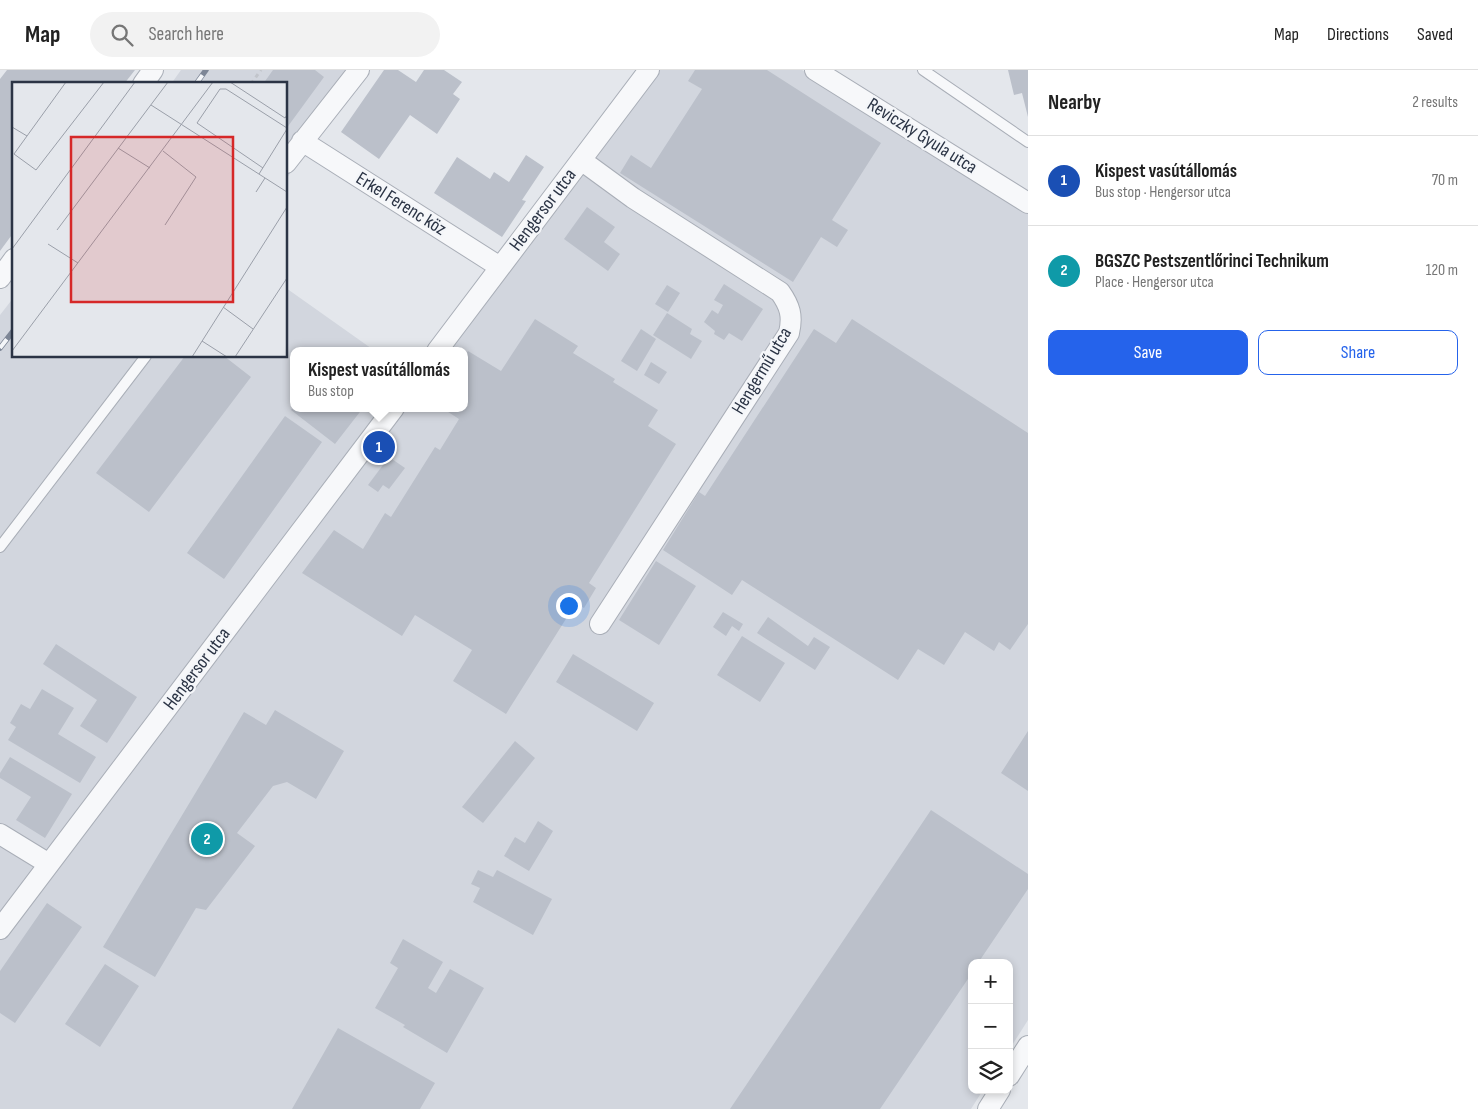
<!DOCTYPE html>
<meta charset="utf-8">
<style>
body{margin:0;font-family:"Sofia Sans Condensed",sans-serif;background:#f2f2f2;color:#222}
.controls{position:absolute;right:15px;bottom:15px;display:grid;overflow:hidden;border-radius:10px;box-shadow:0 2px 8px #0003}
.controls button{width:45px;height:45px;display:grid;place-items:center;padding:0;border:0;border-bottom:1px solid #e0e0e0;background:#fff;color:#222;font:25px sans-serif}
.you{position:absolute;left:568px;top:535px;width:18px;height:18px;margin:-12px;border:4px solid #fff;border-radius:50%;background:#1a73e8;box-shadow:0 0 0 8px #1a73e833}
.badge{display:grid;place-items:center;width:32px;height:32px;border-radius:50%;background:#2563eb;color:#fff;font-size:16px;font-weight:700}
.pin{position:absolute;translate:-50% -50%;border:2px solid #fff;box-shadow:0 1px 5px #0006}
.popup{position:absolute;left:290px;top:277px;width:178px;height:65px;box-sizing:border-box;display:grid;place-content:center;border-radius:10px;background:#fff;filter:drop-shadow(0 1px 4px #0005);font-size:16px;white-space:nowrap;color:#767676}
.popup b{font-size:19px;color:#222}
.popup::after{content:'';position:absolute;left:50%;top:100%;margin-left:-10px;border:10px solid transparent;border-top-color:#fff}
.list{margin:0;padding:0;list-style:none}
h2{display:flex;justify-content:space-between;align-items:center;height:65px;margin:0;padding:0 20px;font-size:21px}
h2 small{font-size:16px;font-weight:400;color:#767676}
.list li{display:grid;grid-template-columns:32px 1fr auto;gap:15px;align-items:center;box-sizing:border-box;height:90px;padding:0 20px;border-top:1px solid #e0e0e0}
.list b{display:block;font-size:19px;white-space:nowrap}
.list p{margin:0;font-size:16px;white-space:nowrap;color:#767676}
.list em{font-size:16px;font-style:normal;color:#767676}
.actions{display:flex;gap:10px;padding:15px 20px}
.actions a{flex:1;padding:11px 0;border:1px solid #2563eb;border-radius:10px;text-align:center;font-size:18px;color:#2563eb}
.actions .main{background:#2563eb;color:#fff}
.icon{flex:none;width:28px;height:28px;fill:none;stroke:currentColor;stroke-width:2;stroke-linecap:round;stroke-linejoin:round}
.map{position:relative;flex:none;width:1028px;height:1039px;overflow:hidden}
header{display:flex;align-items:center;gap:30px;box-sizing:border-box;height:70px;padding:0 25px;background:#fff;border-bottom:1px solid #e0e0e0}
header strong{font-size:24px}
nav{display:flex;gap:28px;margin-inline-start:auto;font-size:18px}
.search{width:350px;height:45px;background:#f2f2f2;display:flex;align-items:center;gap:12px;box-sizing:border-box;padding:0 18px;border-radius:28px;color:#767676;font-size:19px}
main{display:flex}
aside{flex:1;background:#fff}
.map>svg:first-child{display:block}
.built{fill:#d2d6de}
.building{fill:#bbc0ca}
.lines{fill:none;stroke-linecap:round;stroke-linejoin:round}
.service-casing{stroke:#a9aeb7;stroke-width:12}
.minor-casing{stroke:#a9aeb7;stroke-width:22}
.path{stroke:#c2c5cb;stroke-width:3;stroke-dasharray:4 4;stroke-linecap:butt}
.service{stroke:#f7f8fa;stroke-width:10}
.minor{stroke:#f7f8fa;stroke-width:20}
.rail-casing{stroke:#7d8696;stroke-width:5.5}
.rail{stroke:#f4f6f9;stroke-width:4;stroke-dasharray:11;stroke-linecap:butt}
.labels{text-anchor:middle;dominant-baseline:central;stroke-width:4.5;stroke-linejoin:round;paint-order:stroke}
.street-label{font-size:19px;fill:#2b3445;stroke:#f4f6f9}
.inset-road{fill:none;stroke:#9a9fa9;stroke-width:1}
.view{fill:#d62828;fill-opacity:0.15;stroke:#d62828;stroke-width:2.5}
.inset-edge{fill:none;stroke:#2b3445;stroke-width:2.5}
</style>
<header>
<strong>Map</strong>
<div class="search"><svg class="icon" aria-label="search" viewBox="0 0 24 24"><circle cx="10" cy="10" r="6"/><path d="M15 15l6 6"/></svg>Search here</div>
<nav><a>Map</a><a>Directions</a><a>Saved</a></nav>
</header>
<main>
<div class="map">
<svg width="1028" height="1039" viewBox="0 0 1028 1039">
<rect width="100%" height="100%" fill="#e4e7ec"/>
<path class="built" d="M181,0H367L286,109V14H171Z
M660,0H802L1028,144V950L1009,980V893H972V1020H983L971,1039H0V245L14,227V286H286V218L375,281H294V338H464V281H445Z"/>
<path class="building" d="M7,0H135L124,14H14V162L0,181V9Z
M273,0H315L324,7L286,59V14H263Z
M384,0H398L416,12L424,0H444L462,12L453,24L460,29L437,64L410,45L379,89L341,62Z
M695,0H767L881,73L832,150L848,160L837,177L821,167L793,212L620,103L631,85L651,98L702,19L688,11Z
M1008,0H1028V47L1022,23L1014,25Z
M526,85L544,97L522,130L526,131L502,167L434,123L457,87L490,109L494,102L509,112Z
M587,137L615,157L604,172L620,184L608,201L564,169Z
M724,214L763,239L742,271L729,263L724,270L714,264L715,261L704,252L712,240L718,244L723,235L714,230Z
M667,215L680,223L668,242L655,234Z
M667,243L692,259L690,264L702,271L691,289L653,265Z
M535,249L578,276L573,283L615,309L613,312L658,340L648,356L676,374L589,513L596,518L584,538L576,533L506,644L453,611L472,580L415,545L402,566L302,503L334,460L363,479L385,443L391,447L435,377L440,380L459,349L442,338H464V287L468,281L501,301Z
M852,249L1028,363V554L1010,580L999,572L994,581L965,562L944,595L918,579L898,610L742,510L732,525L663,480L699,422L705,426L814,259L836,273Z
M641,259L656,269L637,301L621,291Z
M185,286H224L251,307L149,442L96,403Z
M651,292L667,302L659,314L644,305Z
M294,336V338H363L335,374L291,340Z
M285,346L322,372L224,509L187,483Z
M389,387L405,398L389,419L383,415L378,422L368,415Z
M656,491L696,516L659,575L619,550Z
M723,542L743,554L739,561L732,556L726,566L713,557Z
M768,547L808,576L814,567L830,577L815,600L757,563Z
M742,566L785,593L760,632L717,605Z
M56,574L137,627L107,673L80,656L97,630L43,594Z
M573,584L654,633L637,661L556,612Z
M42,619L74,638L58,664L96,687L80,713L8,670L16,657L10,653L21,634L30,639Z
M275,640L344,681L316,729L287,712L273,716L237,763L255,776L206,840L196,838L155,907L103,877L244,642L266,655Z
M1028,661V721L1001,703Z
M515,671L535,688L483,753L462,737Z
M10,687L72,724L45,768L16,750L31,727L0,708V703Z
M931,740L1028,804V819L978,893H972V903L880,1039H730Z
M538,751L553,761L529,801L504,786L515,767L525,773Z
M478,800L493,807L497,800L552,829L533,865L473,832L480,818L471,814Z
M47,833L82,857L15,953L0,943V901Z
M403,869L443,892L428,918L436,923L450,899L484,918L447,983L403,957L405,955L375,938L398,898L390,893Z
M105,894L139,916L100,977L65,954Z
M338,958L435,1013L420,1039H292Z"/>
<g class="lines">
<defs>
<path id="service" d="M923,0L1028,72
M0,477L146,286"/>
<path id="minor" d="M815,0L1028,133
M143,14L153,0
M302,71L500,197
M581,90L633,128L780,222C790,236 793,246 789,263L600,554
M286,93L359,0
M0,208L14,189
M437,281L649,0
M0,764L49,794
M0,859L394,338
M1009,1006L1028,976
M988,1039L1000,1020"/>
</defs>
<use href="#service" class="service-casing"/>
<use href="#minor" class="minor-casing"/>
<path class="path" d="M251,14L261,0"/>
<use href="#service" class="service"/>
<use href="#minor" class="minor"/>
<defs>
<path id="rail" d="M196,14L206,0
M0,278L14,260"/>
</defs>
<use href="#rail" class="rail-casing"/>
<use href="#rail" class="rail"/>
</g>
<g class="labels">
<g class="street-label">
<text transform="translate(922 66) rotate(32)">Reviczky Gyula utca</text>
<text transform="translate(401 134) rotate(32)">Erkel Ferenc köz</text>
<text transform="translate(543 140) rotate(-53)">Hengersor utca</text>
<text transform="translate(762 301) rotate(-59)">Hengermű utca</text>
<text transform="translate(197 599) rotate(-53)">Hengersor utca</text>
</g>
</g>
<g transform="translate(12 12)">
<rect width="275" height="275" fill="#e4e7ec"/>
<path class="inset-road" d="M54,0L2,72L24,88L92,0M218,0L273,36L275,33M139,23L275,110M0,45L15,54M106,66L138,86M151,69L184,95L153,143M251,86L185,41L208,7H214L275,46M247,92L275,47M244,110L253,96M45,148L156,0M36,162L66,181M0,167L123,0M211,225L241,247M190,259L215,275M0,269L201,0M180,275L275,125M223,275L275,196"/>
<path class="view" d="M59,55H221V220H59Z"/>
<rect width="275" height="275" class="inset-edge"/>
</g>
</svg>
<div class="controls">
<button>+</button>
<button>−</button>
<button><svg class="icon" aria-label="layers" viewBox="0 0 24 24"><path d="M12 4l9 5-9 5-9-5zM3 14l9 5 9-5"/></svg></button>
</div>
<div class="you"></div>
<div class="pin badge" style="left:379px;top:377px;background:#1a4fb4">1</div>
<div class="popup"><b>Kispest vasútállomás</b>Bus stop</div>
<div class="pin badge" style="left:207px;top:769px;background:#0f9aa8">2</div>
</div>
<aside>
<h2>Nearby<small>2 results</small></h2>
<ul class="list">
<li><span class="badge" style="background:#1a4fb4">1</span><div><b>Kispest vasútállomás</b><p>Bus stop · Hengersor utca</p></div><em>70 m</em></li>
<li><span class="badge" style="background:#0f9aa8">2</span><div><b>BGSZC Pestszentlőrinci Technikum</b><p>Place · Hengersor utca</p></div><em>120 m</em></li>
</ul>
<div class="actions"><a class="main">Save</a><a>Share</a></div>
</aside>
</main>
